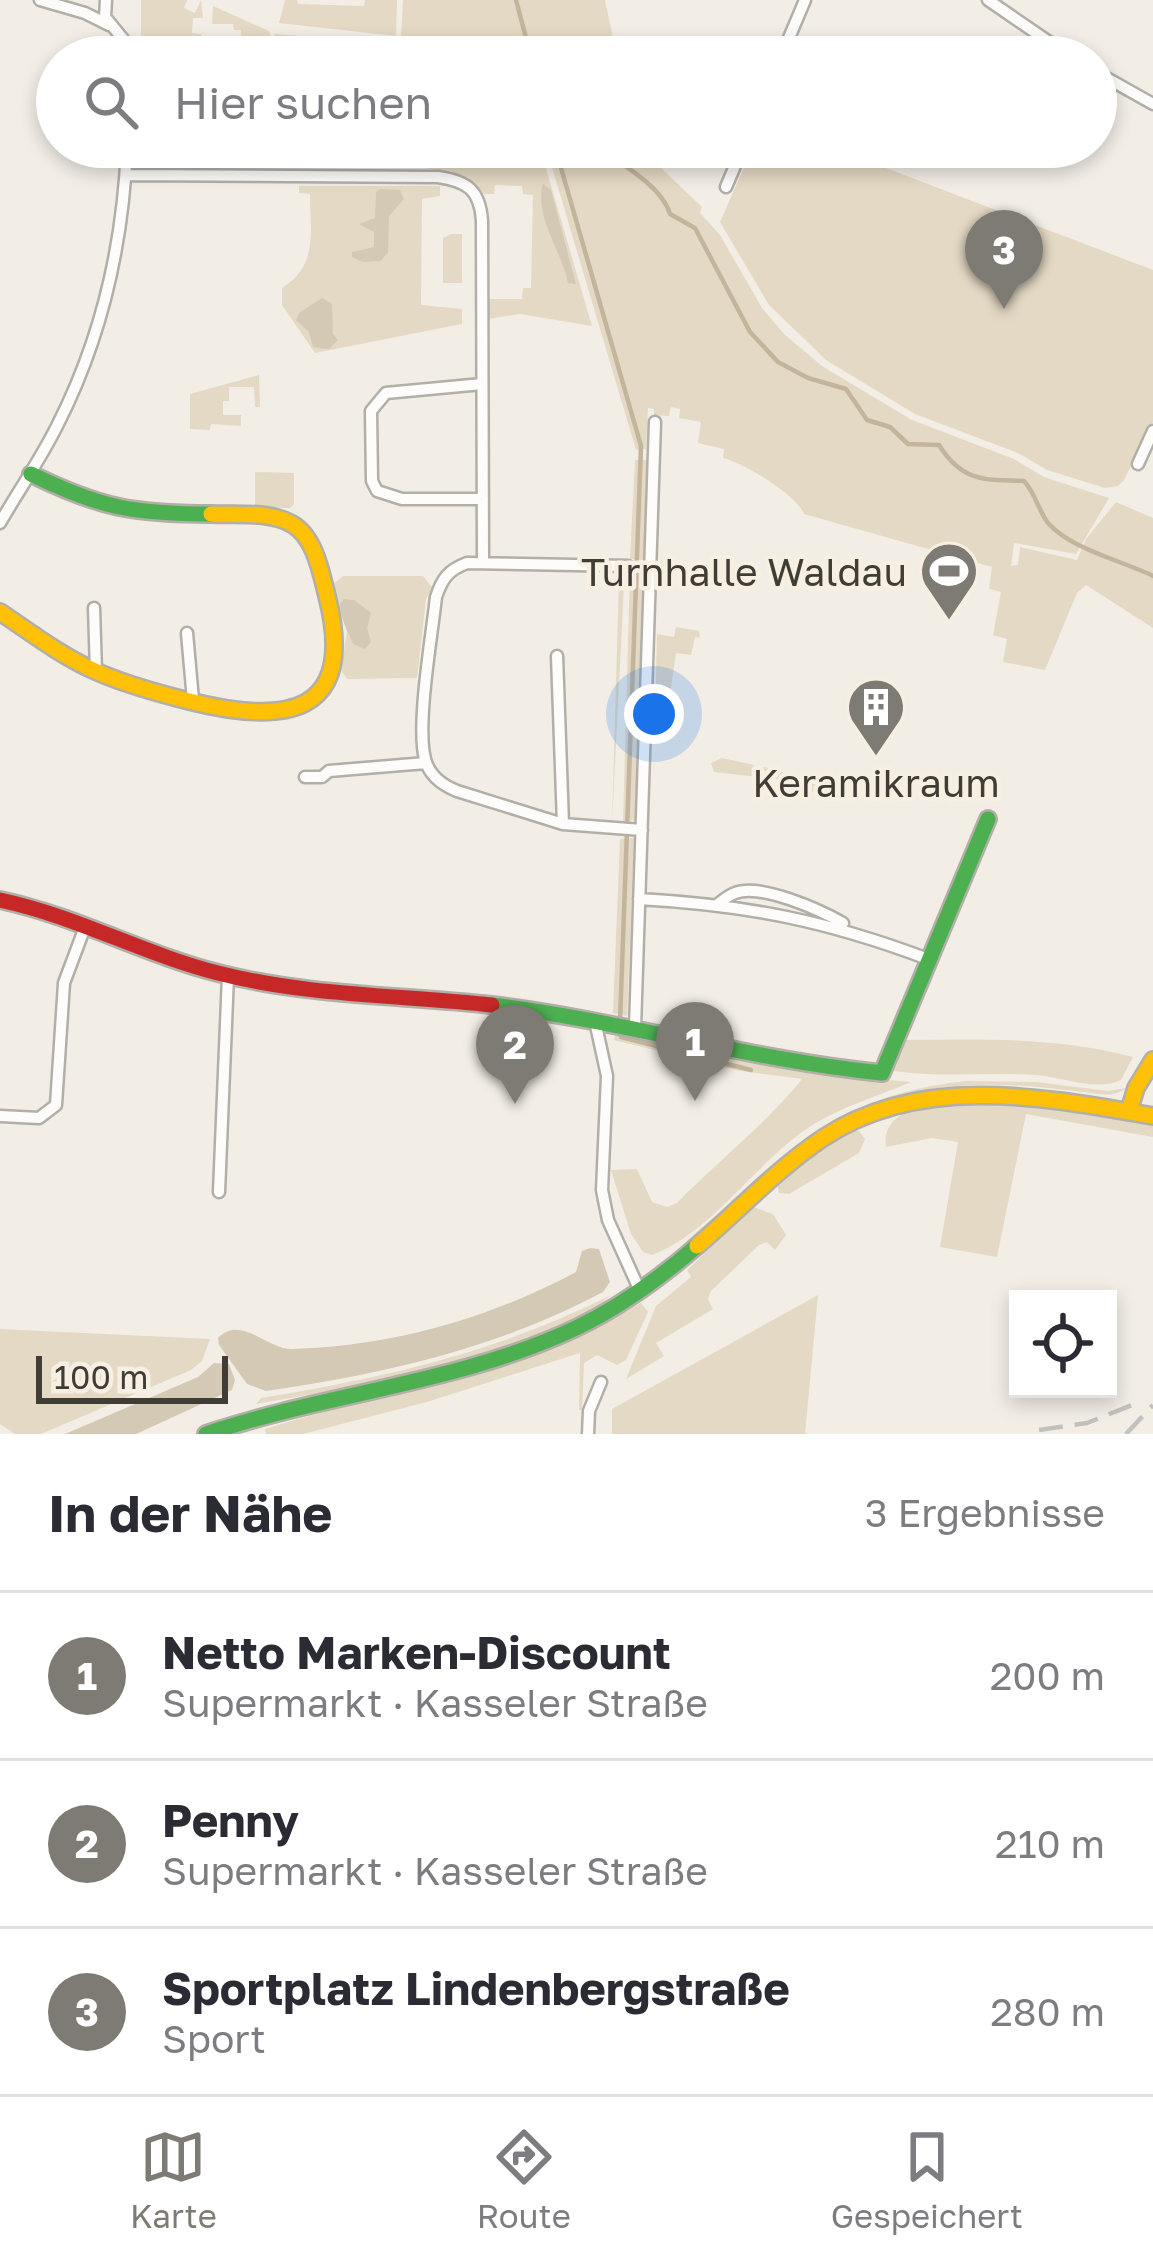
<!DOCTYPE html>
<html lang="de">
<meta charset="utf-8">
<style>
body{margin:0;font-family:"Golos Text",sans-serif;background:#f2f2f3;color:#2b2b33}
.controls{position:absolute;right:36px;bottom:36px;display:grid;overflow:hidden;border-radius:0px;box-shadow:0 6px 18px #0003}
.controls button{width:108px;height:108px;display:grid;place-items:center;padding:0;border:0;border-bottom:3px solid #e1e1e2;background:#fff;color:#2b2b33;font:60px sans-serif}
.scale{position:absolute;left:36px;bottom:30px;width:192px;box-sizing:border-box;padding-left:12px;border:6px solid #403d37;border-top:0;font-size:33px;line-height:42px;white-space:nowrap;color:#403d37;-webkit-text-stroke:9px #f7efe1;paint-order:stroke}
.you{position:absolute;left:654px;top:714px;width:42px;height:42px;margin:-30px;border:9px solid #fff;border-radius:50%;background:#1a73e8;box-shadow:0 0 0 18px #1a73e833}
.badge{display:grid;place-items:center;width:78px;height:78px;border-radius:50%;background:#7e7b74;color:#fff;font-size:39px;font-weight:700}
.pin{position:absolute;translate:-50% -99px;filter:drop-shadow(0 3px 6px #0008)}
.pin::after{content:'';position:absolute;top:63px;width:42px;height:36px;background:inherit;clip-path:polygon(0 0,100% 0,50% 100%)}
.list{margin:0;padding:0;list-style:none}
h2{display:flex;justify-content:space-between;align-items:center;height:156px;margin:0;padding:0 48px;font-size:51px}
h2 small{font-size:39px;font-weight:400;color:#7c7c81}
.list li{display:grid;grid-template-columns:78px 1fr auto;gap:36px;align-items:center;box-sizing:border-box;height:168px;padding:0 48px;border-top:3px solid #e1e1e2}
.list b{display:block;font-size:45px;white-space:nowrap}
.list p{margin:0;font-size:39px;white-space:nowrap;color:#7c7c81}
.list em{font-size:39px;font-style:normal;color:#7c7c81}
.icon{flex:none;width:66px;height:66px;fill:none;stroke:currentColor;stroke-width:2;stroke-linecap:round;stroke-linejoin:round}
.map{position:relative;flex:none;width:1153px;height:1434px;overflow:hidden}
.search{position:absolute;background:#fff;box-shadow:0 6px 18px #0003;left:36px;right:36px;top:36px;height:132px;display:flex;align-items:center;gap:30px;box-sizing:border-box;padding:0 42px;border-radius:66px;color:#7c7c81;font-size:45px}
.sheet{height:660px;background:#fff}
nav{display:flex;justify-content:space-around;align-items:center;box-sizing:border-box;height:168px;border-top:3px solid #e1e1e2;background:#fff;font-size:33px;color:#7c7c81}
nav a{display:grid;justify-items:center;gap:6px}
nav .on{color:#7e7b74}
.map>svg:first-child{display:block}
.green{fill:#e4d9c4}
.forest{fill:#d4c9b4}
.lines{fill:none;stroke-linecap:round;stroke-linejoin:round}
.stream{stroke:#c2b59c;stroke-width:4.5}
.street-casing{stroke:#b2afa8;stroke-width:15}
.fast-casing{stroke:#b2afa8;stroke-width:20}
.slow-casing{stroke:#b2afa8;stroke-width:20}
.jam-casing{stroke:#b2afa8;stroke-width:20}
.street{stroke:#fdfcfb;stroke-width:10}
.fast{stroke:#4caf50;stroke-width:15}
.slow{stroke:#ffc107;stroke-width:15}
.jam{stroke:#c62828;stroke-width:15}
.rail{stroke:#c2c1bf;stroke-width:4.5;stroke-dasharray:24 12;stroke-linecap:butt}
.labels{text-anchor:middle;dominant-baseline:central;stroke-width:9;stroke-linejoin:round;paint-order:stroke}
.poi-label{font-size:39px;fill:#403d37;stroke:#f7efe1;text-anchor:end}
</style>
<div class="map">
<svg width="1153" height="1434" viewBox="0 0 1153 1434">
<rect width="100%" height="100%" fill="#f2eee6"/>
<path class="green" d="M141,0H187L184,8L195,13L201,0L203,18H193L192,33L201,34L202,42H212L213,51H241V30H234L233,24H212L213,6L269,31L279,57H141Z
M285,0H297L298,4L364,6L365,0H397L396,36L279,23Z
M403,0H605L617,57L400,56V44L460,42L459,36H401Z
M274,34L396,43V57H283Z
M308,147H368V159L395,160V168L298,167V161H308Z
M436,147H639L702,207L700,213L720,235L762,308L784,334L822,366L912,420L1014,459L1044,477L1109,498L1076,554L1014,543L1011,566L1018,565L1020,547L1077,560L1086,539L1116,502L1153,518V628L1086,585L1077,593L1045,670L1003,662L1007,639L993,635L1001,592L989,589L992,567L804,514C797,495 744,463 723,458L724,449L698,443L701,422L679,418L680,409L671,407L669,416L654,415V409L648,408L646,449L636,450L551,164L545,165L592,326L520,314L488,319V299H522L523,288H531L533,195L523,194L522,186L495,185L494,194H484L469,178L425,168V163H435Z
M753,147H831L1153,270V422L1124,480L1118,486L1105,488L1047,470L1018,453L915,414L826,360L769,305L720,222Z
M299,186H440V196L422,199L421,305L462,309V324L315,353L282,305V288C319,265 310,230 310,194L299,193Z
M451,234H462V283H443V238Z
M259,375L260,407H255L254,387H229V401H223V415H241V426L211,424L210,430L190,429V394Z
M635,460H648L645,560L630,559Z
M255,472L294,473V504L290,508H255Z
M630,571H644L635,820L623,822Z
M343,576H423L432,587L426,599L417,678L347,679L341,670L347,632L333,584Z
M619,578L624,584L612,824Z
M676,627L699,631L700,638L695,637L691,655L676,653L667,716L655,714L657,634L674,637Z
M722,758L777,770L797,779L886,785L896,790L889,796L846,789L813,792L775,779L714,772L711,763Z
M632,838L634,839L627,1016L613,1013L620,839Z
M625,1031L805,1073L911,1082C874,1098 836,1108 802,1132C751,1169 711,1232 652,1255L643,1252L631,1234L611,1170L637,1169L652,1202L667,1207L677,1203C717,1162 767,1123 802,1079L740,1071L614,1040L616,1032Z
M902,1040C980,1039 1057,1037 1133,1057L1121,1080C1096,1092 1063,1077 1036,1075C988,1072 941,1078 893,1071L890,1068Z
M966,1081L1036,1082L1109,1091L1126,1088C1114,1098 1099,1094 1083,1092C1028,1085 972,1080 917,1092C849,1106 795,1147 745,1194C722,1215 701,1238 675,1254C690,1235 712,1220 730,1203C803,1132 862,1092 966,1081Z
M980,1100L1153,1123V1137L1026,1114L997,1257L940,1247L958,1142L932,1138L886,1147C880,1102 949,1102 980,1100Z
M852,1131H859L865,1139L859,1153L789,1194L779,1193L777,1184L816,1152Z
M753,1207L773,1214L786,1235L775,1250L767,1242L759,1245L711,1291L708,1299L713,1309L656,1343L664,1356L626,1379L656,1306L691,1277L687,1270Z
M611,1295C535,1361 354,1387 256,1404L261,1398C388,1377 495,1353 611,1295Z
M818,1295L805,1434H612V1409Z
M641,1303L648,1312L626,1360L617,1365L597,1355L584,1363L582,1410H579L580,1353L427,1402L303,1434H266L265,1429C392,1389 525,1372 641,1303Z
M0,1329L210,1339L202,1361L191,1370L41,1434H15L0,1424Z"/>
<path class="forest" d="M485,43L495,44L504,57L409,53L411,48L419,46Z
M543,184L551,190L576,284L568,283C562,251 534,218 543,184Z
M380,189L400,190L404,199L389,216L388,252L381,261L363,262L352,257V252L374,247V232L359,224L375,218L376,192Z
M322,298L332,304L333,334L338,340L329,349L313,347L309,332L296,320L299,313Z
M344,599L354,600L371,613L367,628L371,642L365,649L353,644C348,630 340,619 340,604Z
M590,1248L599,1249L610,1282L603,1292C498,1348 383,1374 266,1391L247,1384L219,1345L218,1338C241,1314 267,1350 293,1349C392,1346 488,1319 576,1272L582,1251Z
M214,1363L229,1364L235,1380L232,1390L136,1434H65L198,1377Z"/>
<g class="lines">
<path class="stream" d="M516,0L531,57
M555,147L641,446L620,1022
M597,147C620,163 662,186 670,214L695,228L750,332L778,362L808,378L846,389L867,420L890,427L908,444L939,445C962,482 985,480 1024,481C1036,494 1038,510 1048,523C1072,550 1121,560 1153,576
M620,1033L621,1037L751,1070"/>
<defs>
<path id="street" d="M40,0L85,13L109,25
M106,0L105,17L123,39L128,57
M988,0L1071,57
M781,57L805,0
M1096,72L1153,104
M126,175L438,177C467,181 480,190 482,221L483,563
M726,187L743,147
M482,384L386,393L371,411L372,481L377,491L402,499H483
M1138,464L1153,431
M0,523C19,490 40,460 57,426C101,340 123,243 127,147
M628,566L467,563C448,570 442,579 436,597C432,635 416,725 425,759C429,775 442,785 457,791L563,824L642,830
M94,608L96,672
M187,633L193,700
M557,656L563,824
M305,777H322L329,771L426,763
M639,899C748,905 827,921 928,959
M718,904C723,900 729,895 735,893C761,883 820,910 843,923
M595,1021L607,1076L602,1190L608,1220L640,1291
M635,1028L655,422
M0,1116L39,1118L56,1105L64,983L85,927
M219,1192L228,976
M588,1434L589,1411L601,1382"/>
<path id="fast" d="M31,474C100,508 134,514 211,514
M492,1005C624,1021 750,1060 882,1073L988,819
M206,1434C327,1393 460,1383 576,1328C620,1307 660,1278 697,1246"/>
<path id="slow" d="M0,612C30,632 60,655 93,670C123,684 157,693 189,701C284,725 358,717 327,596C321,573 315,537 292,524C270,511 236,515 211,514
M1129,1111L1136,1088L1153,1060
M697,1246C739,1210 777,1169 823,1138C921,1073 1044,1097 1153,1116"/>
<path id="jam" d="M0,900C76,916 143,954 218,973C307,996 401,995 492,1005"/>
</defs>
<use href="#street" class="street-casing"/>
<use href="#fast" class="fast-casing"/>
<use href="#slow" class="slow-casing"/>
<use href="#jam" class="jam-casing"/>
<use href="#street" class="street"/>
<use href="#fast" class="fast"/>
<use href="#slow" class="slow"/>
<use href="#jam" class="jam"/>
<path class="rail" d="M1039,1430L1087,1423L1132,1405
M1126,1434L1153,1405"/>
</g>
<defs>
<symbol id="stadium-pin" viewBox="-11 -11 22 30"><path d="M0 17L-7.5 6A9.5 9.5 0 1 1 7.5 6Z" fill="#7e7b74" stroke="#f7efe1"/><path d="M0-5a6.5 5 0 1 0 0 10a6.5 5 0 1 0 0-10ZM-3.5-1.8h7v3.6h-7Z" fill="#fff"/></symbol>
<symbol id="building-pin" viewBox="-11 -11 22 30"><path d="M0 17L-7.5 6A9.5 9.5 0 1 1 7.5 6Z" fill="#7e7b74" stroke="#f7efe1"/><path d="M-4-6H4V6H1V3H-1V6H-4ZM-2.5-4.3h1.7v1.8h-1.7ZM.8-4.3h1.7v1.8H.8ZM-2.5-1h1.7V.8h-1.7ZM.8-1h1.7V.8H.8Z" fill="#fff"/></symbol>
</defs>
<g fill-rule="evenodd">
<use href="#stadium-pin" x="916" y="538" width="66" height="90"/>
<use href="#building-pin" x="843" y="674" width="66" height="90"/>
</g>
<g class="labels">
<g class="poi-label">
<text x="907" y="571">Turnhalle Waldau</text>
<text x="876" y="782" text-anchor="middle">Keramikraum</text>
</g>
</g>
</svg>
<div class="controls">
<button><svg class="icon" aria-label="locate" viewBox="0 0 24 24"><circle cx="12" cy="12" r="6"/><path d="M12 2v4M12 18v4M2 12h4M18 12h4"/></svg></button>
</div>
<div class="scale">100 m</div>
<div class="you"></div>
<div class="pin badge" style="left:695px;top:1101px">1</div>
<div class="pin badge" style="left:515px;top:1104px">2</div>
<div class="pin badge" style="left:1004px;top:309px">3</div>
<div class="search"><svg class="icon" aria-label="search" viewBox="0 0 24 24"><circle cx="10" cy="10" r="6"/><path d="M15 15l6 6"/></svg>Hier suchen</div>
</div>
<section class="sheet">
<h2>In der Nähe<small>3 Ergebnisse</small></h2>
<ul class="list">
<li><span class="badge">1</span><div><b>Netto Marken-Discount</b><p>Supermarkt · Kasseler Straße</p></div><em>200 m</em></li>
<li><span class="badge">2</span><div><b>Penny</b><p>Supermarkt · Kasseler Straße</p></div><em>210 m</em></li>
<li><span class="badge">3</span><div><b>Sportplatz Lindenbergstraße</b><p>Sport</p></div><em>280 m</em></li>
</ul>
</section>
<nav>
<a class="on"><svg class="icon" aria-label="map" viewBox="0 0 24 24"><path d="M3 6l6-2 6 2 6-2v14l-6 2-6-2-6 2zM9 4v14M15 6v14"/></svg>Karte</a>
<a><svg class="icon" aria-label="directions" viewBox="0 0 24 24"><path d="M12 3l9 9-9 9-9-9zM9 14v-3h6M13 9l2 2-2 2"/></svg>Route</a>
<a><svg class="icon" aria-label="saved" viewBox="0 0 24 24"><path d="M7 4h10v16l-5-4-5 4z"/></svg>Gespeichert</a>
</nav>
